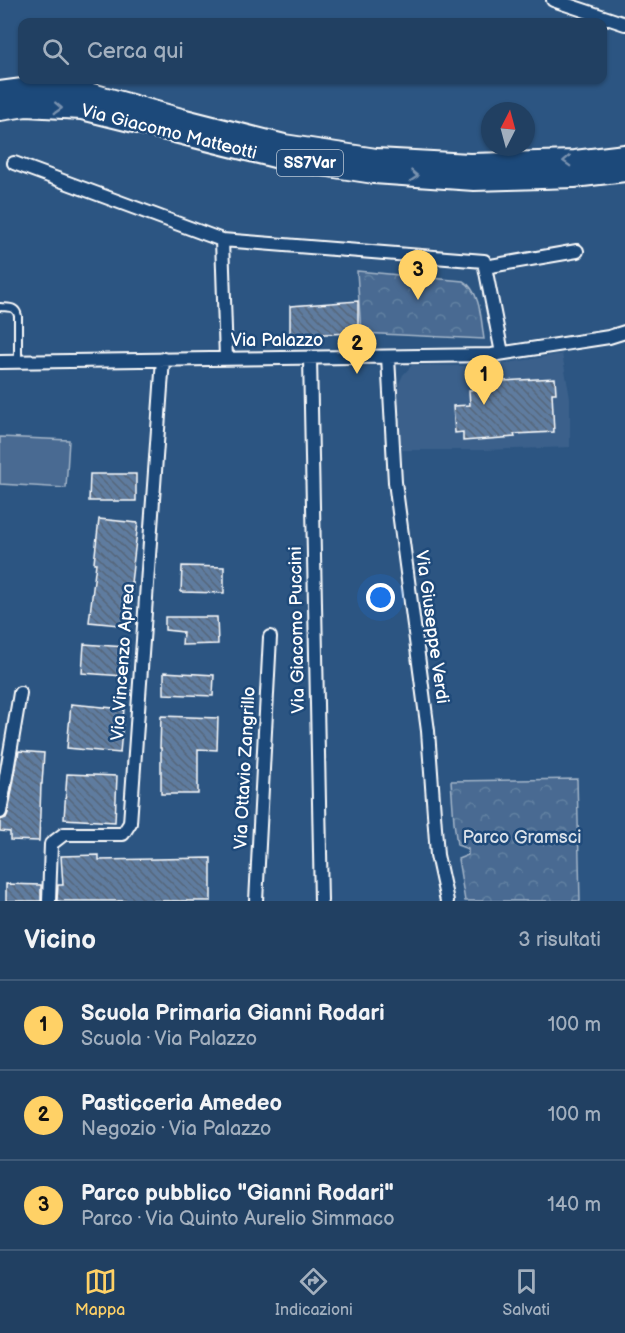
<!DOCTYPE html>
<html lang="it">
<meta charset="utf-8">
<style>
body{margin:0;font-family:"Balsamiq Sans",sans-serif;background:#2d4b6b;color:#f1f3f6}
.compass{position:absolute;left:481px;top:102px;width:54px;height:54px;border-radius:50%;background:#214062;box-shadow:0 2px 4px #0004;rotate:6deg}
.you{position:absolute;left:381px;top:598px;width:21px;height:21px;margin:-15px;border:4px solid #fff;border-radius:50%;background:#1a73e8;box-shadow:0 0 0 9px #1a73e833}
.badge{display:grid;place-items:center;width:39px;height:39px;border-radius:50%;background:#ffd166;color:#111;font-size:20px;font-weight:700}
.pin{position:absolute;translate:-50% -50px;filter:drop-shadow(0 2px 3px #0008)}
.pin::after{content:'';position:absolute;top:32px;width:21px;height:18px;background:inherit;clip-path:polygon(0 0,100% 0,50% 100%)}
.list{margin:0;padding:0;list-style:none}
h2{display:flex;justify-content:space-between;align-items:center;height:78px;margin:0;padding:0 24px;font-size:26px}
h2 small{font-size:20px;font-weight:400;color:#a2afbe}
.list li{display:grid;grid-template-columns:39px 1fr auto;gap:18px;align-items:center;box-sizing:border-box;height:90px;padding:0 24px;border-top:2px solid #3e5977}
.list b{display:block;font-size:22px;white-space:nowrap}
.list p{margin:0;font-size:20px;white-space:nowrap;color:#a2afbe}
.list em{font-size:20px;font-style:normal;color:#a2afbe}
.icon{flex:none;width:33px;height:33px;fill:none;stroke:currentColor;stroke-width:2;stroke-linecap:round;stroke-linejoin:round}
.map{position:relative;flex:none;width:625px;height:901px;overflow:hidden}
.search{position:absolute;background:#214062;box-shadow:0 2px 4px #0004;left:18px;right:18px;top:18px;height:66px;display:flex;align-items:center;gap:15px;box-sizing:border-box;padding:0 21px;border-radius:12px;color:#a2afbe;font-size:22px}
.sheet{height:348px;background:#214062}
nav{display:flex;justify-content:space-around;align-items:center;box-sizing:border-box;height:84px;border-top:2px solid #3e5977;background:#214062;font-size:16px;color:#a2afbe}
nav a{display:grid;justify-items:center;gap:3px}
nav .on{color:#ffd166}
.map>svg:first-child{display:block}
.built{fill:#3b618b}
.grass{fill:#486b92;stroke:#a4b5c8;stroke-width:1.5}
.forest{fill:url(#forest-crowns);stroke:#a4b5c8;stroke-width:1.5}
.building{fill:url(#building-back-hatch);stroke:#fff;stroke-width:1.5}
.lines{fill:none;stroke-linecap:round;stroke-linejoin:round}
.lane-casing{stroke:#fff;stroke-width:10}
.street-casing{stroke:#fff;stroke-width:16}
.primary-casing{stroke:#fff;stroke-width:24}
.lane{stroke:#1f4a7a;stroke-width:6}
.street{stroke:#1f4a7a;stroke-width:12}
.primary{stroke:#1f4a7a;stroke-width:20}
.oneway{stroke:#7992af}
.labels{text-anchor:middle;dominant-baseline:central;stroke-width:5;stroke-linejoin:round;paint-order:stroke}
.shield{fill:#1f4a7a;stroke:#bcc9d7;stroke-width:1.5}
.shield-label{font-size:16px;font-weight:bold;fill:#fff}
.street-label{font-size:18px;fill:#fff;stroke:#1f4a7a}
.park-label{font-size:18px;fill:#dae1e9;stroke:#1f4a7a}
</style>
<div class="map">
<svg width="625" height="901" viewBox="0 0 625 901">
<defs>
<pattern id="forest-crowns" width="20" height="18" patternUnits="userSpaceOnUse" patternTransform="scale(1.5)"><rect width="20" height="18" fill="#486b92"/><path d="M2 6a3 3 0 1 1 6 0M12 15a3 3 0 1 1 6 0" fill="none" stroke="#6381a2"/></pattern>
<pattern id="building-back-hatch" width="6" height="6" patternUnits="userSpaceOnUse" patternTransform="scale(1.5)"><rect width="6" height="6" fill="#5e7c9f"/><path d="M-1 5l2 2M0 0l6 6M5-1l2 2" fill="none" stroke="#56667a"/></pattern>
</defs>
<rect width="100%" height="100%" fill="#2c5582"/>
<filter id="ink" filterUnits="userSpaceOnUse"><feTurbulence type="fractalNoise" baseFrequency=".0167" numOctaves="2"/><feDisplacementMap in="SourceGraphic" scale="12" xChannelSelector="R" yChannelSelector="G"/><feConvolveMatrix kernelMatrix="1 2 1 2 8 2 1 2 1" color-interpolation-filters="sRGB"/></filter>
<g filter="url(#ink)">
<path class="built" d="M562,354L570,398V447L484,450H401L397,396L399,383L403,375L412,365L466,366L501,364Z"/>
<path class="grass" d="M0,437L69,440L66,488L0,484Z"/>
<path class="forest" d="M357,271L463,281C481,291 481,321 484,339L361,333Z
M577,779L580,901H465L458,859L468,855V849L457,845L454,822L451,781Z"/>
<path class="building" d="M358,301V333L290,335V306Z
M501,364L502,381L555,378L556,393H552L554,432L514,434L515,437L463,441V432L455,433L453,406L470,405L469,390H472V387L485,386L484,379H488L487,365Z
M90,474H136V501H89Z
M99,519L138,523L131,583H133L129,626L89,622L96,563H94Z
M182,566L224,567V593L181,592Z
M165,617H217L218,644L182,645L183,632L165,630Z
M84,644L125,647L123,676L82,673Z
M164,672L214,675L213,696L164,694Z
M71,704L124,709L120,753L67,748Z
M161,716L218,718L217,750L198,749V794H161V748H160Z
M19,751L44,753L42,784H41L39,841L10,840V832L0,831V820L6,818L8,813Z
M67,774L117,776L115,822L64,819Z
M99,855V860L211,858V901H57L58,885H63L61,856Z
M6,884L41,885V901H6Z"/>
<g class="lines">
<defs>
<path id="lane" d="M0,307C9,308 16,306 18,316V362"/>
<path id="street" d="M553,0L625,24
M14,163L222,240L484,261L485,267L577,251
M222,240L226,358
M485,267L502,353
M388,357L395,482L428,731L437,855L447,901
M310,358L321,901
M0,362L492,355L609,337L625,332
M0,812L20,693
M49,901L51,844L64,834H123L130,823L163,359
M256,901L270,637"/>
<path id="primary" d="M0,92L30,88L92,94L181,119L284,145L376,159L470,164L575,161L625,155
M0,110L26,106L82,109L283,159L374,173L474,180L574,177L625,171"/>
</defs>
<use href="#lane" class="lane-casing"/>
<use href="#street" class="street-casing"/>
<use href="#primary" class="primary-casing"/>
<use href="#lane" class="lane"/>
<use href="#street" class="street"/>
<use href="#primary" class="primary"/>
</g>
<defs><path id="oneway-chevron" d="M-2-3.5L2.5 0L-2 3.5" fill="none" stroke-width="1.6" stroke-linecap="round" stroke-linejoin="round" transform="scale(1.5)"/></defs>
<g class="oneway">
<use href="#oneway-chevron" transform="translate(58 108) rotate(3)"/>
<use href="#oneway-chevron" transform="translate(567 161) rotate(178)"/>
<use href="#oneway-chevron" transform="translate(414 176) rotate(4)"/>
</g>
</g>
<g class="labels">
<rect class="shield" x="277" y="150" width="66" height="26" rx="4.5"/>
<g class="shield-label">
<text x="310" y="163">SS7Var</text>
</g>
<g class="street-label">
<text transform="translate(169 132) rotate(14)">Via Giacomo Matteotti</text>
<text x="277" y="340">Via Palazzo</text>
<text transform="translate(432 627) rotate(82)">Via Giuseppe Verdi</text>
<text transform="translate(297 630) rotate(-91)">Via Giacomo Puccini</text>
<text transform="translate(123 662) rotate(-86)">Via Vincenzo Aprea</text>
<text transform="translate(245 768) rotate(-87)">Via Ottavio Zangrillo</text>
</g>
<g class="park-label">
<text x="522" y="837">Parco Gramsci</text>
</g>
</g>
</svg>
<svg class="compass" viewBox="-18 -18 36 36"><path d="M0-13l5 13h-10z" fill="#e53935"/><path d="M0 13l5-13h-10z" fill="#a2afbe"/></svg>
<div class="you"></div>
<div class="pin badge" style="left:484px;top:405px">1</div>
<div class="pin badge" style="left:357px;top:374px">2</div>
<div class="pin badge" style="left:418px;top:300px">3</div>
<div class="search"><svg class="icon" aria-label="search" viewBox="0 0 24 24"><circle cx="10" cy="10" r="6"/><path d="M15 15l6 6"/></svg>Cerca qui</div>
</div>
<section class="sheet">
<h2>Vicino<small>3 risultati</small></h2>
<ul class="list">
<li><span class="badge">1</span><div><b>Scuola Primaria Gianni Rodari</b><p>Scuola · Via Palazzo</p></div><em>100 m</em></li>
<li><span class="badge">2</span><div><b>Pasticceria Amedeo</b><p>Negozio · Via Palazzo</p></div><em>100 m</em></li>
<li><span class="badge">3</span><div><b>Parco pubblico &quot;Gianni Rodari&quot;</b><p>Parco · Via Quinto Aurelio Simmaco</p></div><em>140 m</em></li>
</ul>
</section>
<nav>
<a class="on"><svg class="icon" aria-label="map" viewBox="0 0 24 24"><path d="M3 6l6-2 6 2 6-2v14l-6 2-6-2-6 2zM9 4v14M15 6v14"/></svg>Mappa</a>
<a><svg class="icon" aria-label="directions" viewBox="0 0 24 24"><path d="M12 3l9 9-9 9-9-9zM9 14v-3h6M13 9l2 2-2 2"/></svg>Indicazioni</a>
<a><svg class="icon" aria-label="saved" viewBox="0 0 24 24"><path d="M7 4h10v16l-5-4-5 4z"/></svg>Salvati</a>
</nav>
